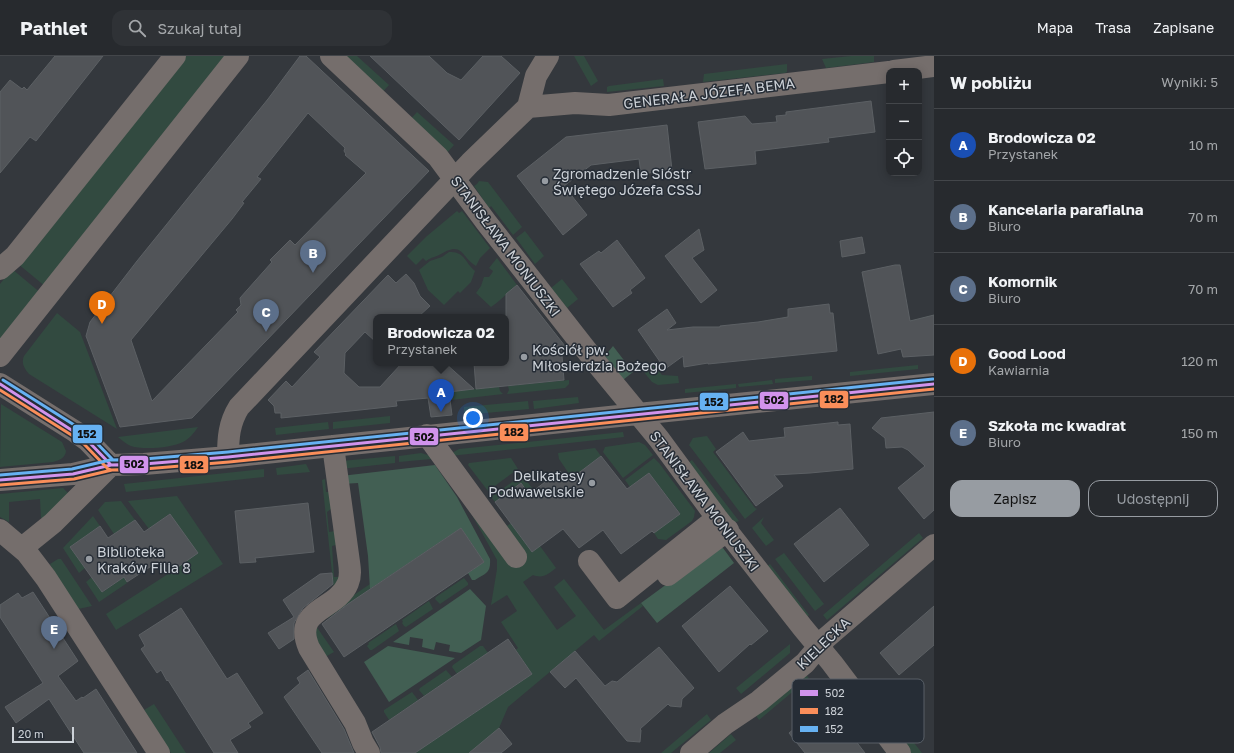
<!DOCTYPE html>
<html lang="pl">
<meta charset="utf-8">
<style>
body{margin:0;font-family:"Golos Text",sans-serif;background:#2f3236;color:#f1f3f6}
.controls{position:absolute;right:12px;top:12px;display:grid;overflow:hidden;border-radius:8px;box-shadow:0 2px 10px #0003}
.controls button{width:36px;height:36px;display:grid;place-items:center;padding:0;border:0;border-bottom:1px solid #43464a;background:#272a2e;color:#f1f3f6;font:20px sans-serif}
.scale{position:absolute;left:12px;bottom:10px;width:62px;box-sizing:border-box;padding-left:4px;border:2px solid #cdd2d8;border-top:0;font-size:11px;line-height:14px;white-space:nowrap;color:#cdd2d8;-webkit-text-stroke:3px #262d36;paint-order:stroke}
.you{position:absolute;left:473px;top:362px;width:14px;height:14px;margin:-10px;border:3px solid #fff;border-radius:50%;background:#1a73e8;box-shadow:0 0 0 6px #1a73e833}
.badge{display:grid;place-items:center;width:26px;height:26px;border-radius:50%;background:#979ca2;color:#fff;font-size:13px;font-weight:700}
.pin{position:absolute;translate:-50% -33px;filter:drop-shadow(0 1px 2px #0008)}
.pin::after{content:'';position:absolute;top:21px;width:14px;height:12px;background:inherit;clip-path:polygon(0 0,100% 0,50% 100%)}
.popup{position:absolute;left:373px;top:258px;width:136px;height:52px;box-sizing:border-box;display:grid;place-content:center;border-radius:8px;background:#272a2e;filter:drop-shadow(0 1px 3px #0005);font-size:13px;white-space:nowrap;color:#a4a7aa}
.popup b{font-size:15px;color:#f1f3f6}
.popup::after{content:'';position:absolute;left:50%;top:100%;margin-left:-8px;border:8px solid transparent;border-top-color:#272a2e}
.list{margin:0;padding:0;list-style:none}
h2{display:flex;justify-content:space-between;align-items:center;height:52px;margin:0;padding:0 16px;font-size:17px}
h2 small{font-size:13px;font-weight:400;color:#a4a7aa}
.list li{display:grid;grid-template-columns:26px 1fr auto;gap:12px;align-items:center;box-sizing:border-box;height:72px;padding:0 16px;border-top:1px solid #43464a}
.list b{display:block;font-size:15px;white-space:nowrap}
.list p{margin:0;font-size:13px;white-space:nowrap;color:#a4a7aa}
.list em{font-size:13px;font-style:normal;color:#a4a7aa}
.actions{display:flex;gap:8px;padding:12px 16px}
.actions a{flex:1;padding:9px 0;border:1px solid #979ca2;border-radius:12px;text-align:center;font-size:14px;color:#979ca2}
.actions .main{background:#979ca2;color:#111}
.icon{flex:none;width:22px;height:22px;fill:none;stroke:currentColor;stroke-width:2;stroke-linecap:round;stroke-linejoin:round}
.map{position:relative;flex:none;width:934px;height:697px;overflow:hidden}
header{display:flex;align-items:center;gap:24px;box-sizing:border-box;height:56px;padding:0 20px;background:#272a2e;border-bottom:1px solid #43464a}
header strong{font-size:19px}
nav{display:flex;gap:22px;margin-inline-start:auto;font-size:14px}
.search{width:280px;height:36px;background:#2f3236;display:flex;align-items:center;gap:10px;box-sizing:border-box;padding:0 14px;border-radius:12px;color:#a4a7aa;font-size:15px}
main{display:flex}
aside{flex:1;background:#272a2e}
.map>svg:first-child{display:block}
.green{fill:#324a40}
.forest{fill:#425f53}
.building{fill:#515458;stroke:#5c6064;fill-rule:evenodd}
.lines{fill:none;stroke-linecap:round;stroke-linejoin:round}
.minor{stroke:#756e6c;stroke-width:22}
.bus-1-casing{stroke:#262d36;stroke-width:6}
.bus-2-casing{stroke:#262d36;stroke-width:6}
.bus-3-casing{stroke:#262d36;stroke-width:6}
.bus-1{stroke:#d193ec;stroke-width:3}
.bus-2{stroke:#fa8e5a;stroke-width:3}
.bus-3{stroke:#66b1f2;stroke-width:3}
.poi-dot{fill:#979ca2;stroke:#262d36;stroke-width:1.5}
.labels{text-anchor:middle;dominant-baseline:central;stroke-width:3;stroke-linejoin:round;paint-order:stroke}
.street-label{font-size:14px;fill:#cdd2d8;stroke:#262d36}
.poi-label{font-size:14px;fill:#cdd2d8;stroke:#262d36;text-anchor:start}
.key{fill:#262d36;stroke:#585f67;stroke-width:1}
.key-label{font-size:11px;fill:#cdd2d8}
.line-badge{stroke:#262d36;stroke-width:1.5}
.pale-badge-label{font-size:11px;text-anchor:middle;font-weight:bold;fill:#111}
</style>
<header>
<strong>Pathlet</strong>
<div class="search"><svg class="icon" aria-label="search" viewBox="0 0 24 24"><circle cx="10" cy="10" r="6"/><path d="M15 15l6 6"/></svg>Szukaj tutaj</div>
<nav><a>Mapa</a><a>Trasa</a><a>Zapisane</a></nav>
</header>
<main>
<div class="map">
<svg width="934" height="697" viewBox="0 0 934 697">
<rect width="100%" height="100%" fill="#34383d"/>
<path class="green" d="M183,0H231L46,231L17,207Z
M339,0H357L389,29L380,39Z
M574,0H584L598,25L591,30Z
M851,0H874V6L826,12L822,3Z
M787,8V16L785,17L703,26L704,18Z
M663,23L664,30L607,36V31L609,30Z
M417,56L454,89L445,99L409,65Z
M479,125L488,126L522,171L513,179L491,150L489,152L474,130L477,128Z
M457,155L459,157L462,155L490,192L480,202L476,210C461,201 463,185 441,198C436,201 431,201 426,205L423,202L416,209L407,200L427,180Z
M525,175L544,200L535,208L516,182Z
M449,196C466,196 464,206 475,215L471,226L460,237L458,235L444,249L428,234L419,214L430,205L442,201Z
M497,202L517,229C508,236 500,245 491,251L476,237L481,230L484,221H489L492,217L493,215L489,212Z
M12,213L42,238L0,290V228Z
M562,223L578,243L567,252L551,232Z
M57,257L80,276L117,373L29,318C24,312 21,307 24,300Z
M653,308L662,319L678,320L679,327L658,329L652,326L643,315Z
M918,309V313L850,320V316Z
M812,320V324L775,327V323Z
M569,324V328L565,332L507,338L509,334L508,330Z
M772,324L773,328L739,331L738,328Z
M736,328V332L685,337V333Z
M499,331L500,335L503,338L451,344L450,340L452,335Z
M578,341L579,347L534,353L533,345Z
M528,345L529,353L464,359V351Z
M1,348L62,386L66,395C65,402 60,404 53,406L0,411Z
M390,360V367L333,373V366Z
M328,366L329,373L276,379L275,372Z
M198,371C194,377 189,383 183,386C172,392 142,394 131,390C126,388 122,384 118,381Z
M623,376L624,381L450,400L452,397L459,393Z
M707,380L716,393L713,396L755,452L757,453L745,463L689,389L693,382Z
M639,386L645,389L653,399L623,422L603,396L605,391Z
M595,392L601,400L572,422L559,403L558,397Z
M421,397L431,400V403L399,406V400Z
M395,400V407L340,413L341,405Z
M511,402L518,413L488,435L468,409L469,407Z
M654,402L659,407L695,455L694,461L692,465L666,484L658,483L654,477L680,457L649,417L630,431L625,424Z
M692,404L739,465L733,467L688,407Z
M306,408L310,416L277,419L276,412Z
M264,413V421L126,436L124,428Z
M522,419L532,432L527,436L520,427L495,446L491,441Z
M325,423L326,436H333L335,450L327,456L329,476L335,475L336,489L332,490L334,521H342L334,535L322,424Z
M63,432L69,438L44,462H41L40,443L9,446V466L0,461V438Z
M177,440L223,508L116,574L106,558L168,518L170,459L169,458L149,473L128,445Z
M121,445L135,464L114,478L98,454L105,446Z
M488,445L507,470L511,467L532,496L540,490L556,512C548,518 543,523 533,519L523,526L557,574L576,560L554,531L564,523L604,574L641,547L643,550L599,585L594,579L508,651L499,672L469,697H415L532,618L516,594L518,592L501,566L517,555L507,539L491,549L497,513V504L471,457Z
M93,460L100,470L70,491L85,512L79,517L63,492Z
M764,461L761,467L774,484L766,490L752,472Z
M919,477L923,482L827,564L823,559Z
M784,497L824,548L815,555L775,503Z
M58,503H61L92,550L78,553L52,512L50,508Z
M770,508L809,559L805,562L766,511Z
M92,521L103,536L124,521L127,527L99,546L86,526Z
M464,522L468,527V529L440,548L435,543L436,541Z
M370,528V533L328,562L326,558Z
M429,545L433,553L406,571L404,570L402,567L403,566L402,564Z
M396,568L399,575L372,594H370L367,590L369,588L368,587Z
M316,570L334,596L325,601C320,592 314,580 316,570Z
M790,588V597L741,638L736,632Z
M480,590H483L488,597L457,618L452,611L453,609Z
M446,614L452,621L424,640L419,634L420,632Z
M804,617L809,622L759,664L755,658Z
M412,636L418,644L389,664L384,656V654Z
M154,648L186,697H171L144,654Z
M707,658L711,664L671,697H661Z
M904,674L922,697H910L897,679Z
M731,678L736,684L720,697H709Z"/>
<path class="forest" d="M613,290L633,316L623,324L605,300Z
M435,409L457,441L490,503C491,517 486,517 475,524H472L468,517L484,506L461,472L370,533L368,500L358,427L342,428L341,420Z
M716,492H723L734,507L657,567L641,547Z
M470,533L486,550L481,584L461,597L449,595L450,589L436,586L434,594L422,591L423,583L410,581L409,589L393,586Z
M388,590L455,602L389,646L364,606Z"/>
<path class="building" d="M55,0H103L36,85L30,81L0,117V36L10,24L22,33L24,31L27,34Z
M300,0H306L429,115L192,362L120,371L86,280L90,266L137,205L268,43ZM308,57L345,92L344,95L346,98L345,99L366,117L295,189L290,184L270,204L272,206L240,242L241,249L236,254L238,256L152,345L131,284L232,163L244,147L242,146L261,123L257,121Z
M370,0H429L447,17L461,24L483,0H501L520,17L459,84Z
M871,45L875,76L828,82L829,86L755,95L756,108L705,113L698,66L745,60L752,68L777,66L776,60L786,59V56Z
M667,69L672,114L641,118L639,103L591,109L564,130L587,159L563,179L517,120L566,81Z
M699,173L704,194L692,202L717,234L701,247L665,200Z
M862,181L865,197L842,201L840,185Z
M617,184L645,222L630,234L632,237L613,251L580,208L599,195L601,197Z
M895,209H900L910,265L934,259V299L903,301L901,293L878,298L862,216Z
M406,218L414,227L420,240L430,250L418,261H376V286L365,276L345,297L344,317L359,331H380L402,307H445L474,333L449,336L452,359L431,361L428,342L396,345L397,350L360,354L281,362V357H275L274,350L268,344L286,325L292,331L320,301L314,296L388,219L396,227Z
M517,229L565,290L562,300L564,324L476,333L474,307H506V238Z
M829,248L830,257H833L837,295L708,308V307L684,311L683,300L665,313L638,274L667,253L676,267L667,274L693,271H720V270L758,266L788,261V253Z
M934,356V454L924,463L898,432L925,410L908,394L902,391L886,392L885,382L872,372L881,362Z
M838,366V369L850,368L853,413L810,417L774,419L783,430L756,450L716,396L743,376L749,385L785,381L784,372Z
M601,400L627,433L649,417L680,458L654,477L652,475L621,498L603,474L579,492L563,473L532,496L495,446L521,427L529,438L560,415L568,425Z
M308,447L314,496L255,502L256,506L240,507L235,455Z
M840,452L869,489L824,526L794,488Z
M170,458L198,497L168,518L159,505L127,526L124,521L102,536L70,491L100,470L108,482L135,464L144,476Z
M461,472L484,506L344,601L322,568L348,548Z
M332,517L333,528L303,552L294,567V583L279,593L268,577L294,561L283,544L320,518Z
M730,530L768,575L751,589L750,588L719,616L682,570Z
M33,536L78,605L58,620L76,645L82,641L83,642L96,633L137,697H84L49,643L16,667L5,651L43,627L0,561V549L18,537L22,542Z
M934,550V589L899,619L880,597Z
M181,552L227,623L237,617L263,657L248,667L251,671L230,684L238,697H214L168,624L167,625L161,614L157,617L141,593L145,590L139,579Z
M508,583L532,618L415,697H381L380,691L372,676Z
M659,591L694,632L682,643L681,651L670,650L668,648L640,673L641,674L640,686L627,685L621,678L576,622L565,632L550,616L575,595L605,630L612,625L617,626Z
M308,614L344,673L354,697H322L284,641L300,627L297,622Z
M797,648L817,656L827,648L865,697H805L789,677L800,668Z
M499,672L512,688L501,697H469Z"/>
<g class="lines">
<path class="minor" d="M331,0L438,101L486,166L594,304L659,383L717,462L803,572L832,607L900,697
M894,15L934,10
M528,51L575,47L609,49L889,16
M0,213L15,200L175,0
M0,300L238,0
M0,328L76,376L87,384L111,409
M427,379L516,501
M333,390L349,506C350,513 351,520 348,527C337,555 292,552 309,592L355,667L363,687L369,697
M228,401C228,382 229,367 239,351L470,107L528,51L536,20L548,0
M0,424L73,418L111,409L144,408L228,401L638,358L934,328
M0,474L27,497L46,522L159,697
M22,492L53,467L111,409
M589,505L617,542L717,462
M668,519L728,474
M691,697L725,668L759,645L805,607L826,582L934,489"/>
<defs>
<path id="bus-1" d="M0,328L87,384L111,409L144,408L228,401L934,328
M0,424L73,418L111,409H139"/>
<path id="bus-2" d="M0,334L73,380L84,388L108,413L111,414L144,413L229,406L934,333
M0,429L74,423L112,414H139"/>
<path id="bus-3" d="M3,324L79,372L90,380L113,404L144,403L228,396L933,323
M0,419L72,413L110,404H139"/>
</defs>
<use href="#bus-1" class="bus-1-casing"/>
<use href="#bus-2" class="bus-2-casing"/>
<use href="#bus-3" class="bus-3-casing"/>
<use href="#bus-1" class="bus-1"/>
<use href="#bus-2" class="bus-2"/>
<use href="#bus-3" class="bus-3"/>
</g>
<g class="poi-dot">
<circle cx="545" cy="125" r="4"/>
<circle cx="524" cy="301" r="4"/>
<circle cx="592" cy="427" r="4"/>
<circle cx="89" cy="503" r="4"/>
</g>
<g class="labels">
<g class="street-label">
<text transform="translate(709 37) rotate(-7)">GENERAŁA JÓZEFA BEMA</text>
<text transform="translate(506 190) rotate(53)">STANISŁAWA MONIUSZKI</text>
<text transform="translate(705 445) rotate(53)">STANISŁAWA MONIUSZKI</text>
<text transform="translate(823 587) rotate(-44)">KIELECKA</text>
</g>
<g class="poi-label">
<text x="553" y="117">Zgromadzenie Sióstr<tspan x="553" dy="16">Świętego Józefa CSSJ</tspan></text>
<text x="532" y="293">Kościół pw.<tspan x="532" dy="16">Miłosierdzia Bożego</tspan></text>
<text x="584" y="419" text-anchor="end">Delikatesy<tspan x="584" dy="16">Podwawelskie</tspan></text>
<text x="97" y="495">Biblioteka<tspan x="97" dy="16">Kraków Filia 8</tspan></text>
</g>
</g>
<rect x="792" y="623" width="132" height="64" rx="6" class="key"/>
<rect x="800" y="634" width="18" height="6" fill="#d193ec"/>
<rect x="800" y="652" width="18" height="6" fill="#fa8e5a"/>
<rect x="800" y="670" width="18" height="6" fill="#66b1f2"/>
<g class="key-label">
<text x="825" y="641">502</text>
<text x="825" y="659">182</text>
<text x="825" y="677">152</text>
</g>
<g class="line-badge">
<rect x="819" y="334" width="30" height="19" rx="4" fill="#fa8e5a"/>
<rect x="759" y="335" width="30" height="19" rx="4" fill="#d193ec"/>
<rect x="699" y="336" width="30" height="19" rx="4" fill="#66b1f2"/>
<rect x="499" y="367" width="30" height="19" rx="4" fill="#fa8e5a"/>
<rect x="72" y="368" width="31" height="20" rx="4" fill="#66b1f2"/>
<rect x="409" y="371" width="30" height="19" rx="4" fill="#d193ec"/>
<rect x="119" y="399" width="30" height="19" rx="4" fill="#d193ec"/>
<rect x="179" y="399" width="30" height="19" rx="4" fill="#fa8e5a"/>
</g>
<g class="pale-badge-label">
<text x="834" y="347">182</text>
<text x="774" y="348">502</text>
<text x="714" y="350">152</text>
<text x="514" y="380">182</text>
<text x="87" y="382">152</text>
<text x="424" y="385">502</text>
<text x="134" y="412">502</text>
<text x="194" y="413">182</text>
</g>
</svg>
<div class="controls">
<button>+</button>
<button>−</button>
<button><svg class="icon" aria-label="locate" viewBox="0 0 24 24"><circle cx="12" cy="12" r="6"/><path d="M12 2v4M12 18v4M2 12h4M18 12h4"/></svg></button>
</div>
<div class="scale">20 m</div>
<div class="you"></div>
<div class="pin badge" style="left:441px;top:356px;background:#1a4fb4">A</div>
<div class="popup"><b>Brodowicza 02</b>Przystanek</div>
<div class="pin badge" style="left:313px;top:217px;background:#5c6f8a">B</div>
<div class="pin badge" style="left:266px;top:276px;background:#5c6f8a">C</div>
<div class="pin badge" style="left:102px;top:268px;background:#e8710a">D</div>
<div class="pin badge" style="left:54px;top:593px;background:#5c6f8a">E</div>
</div>
<aside>
<h2>W pobliżu<small>Wyniki: 5</small></h2>
<ul class="list">
<li><span class="badge" style="background:#1a4fb4">A</span><div><b>Brodowicza 02</b><p>Przystanek</p></div><em>10 m</em></li>
<li><span class="badge" style="background:#5c6f8a">B</span><div><b>Kancelaria parafialna</b><p>Biuro</p></div><em>70 m</em></li>
<li><span class="badge" style="background:#5c6f8a">C</span><div><b>Komornik</b><p>Biuro</p></div><em>70 m</em></li>
<li><span class="badge" style="background:#e8710a">D</span><div><b>Good Lood</b><p>Kawiarnia</p></div><em>120 m</em></li>
<li><span class="badge" style="background:#5c6f8a">E</span><div><b>Szkoła mc kwadrat</b><p>Biuro</p></div><em>150 m</em></li>
</ul>
<div class="actions"><a class="main">Zapisz</a><a>Udostępnij</a></div>
</aside>
</main>
